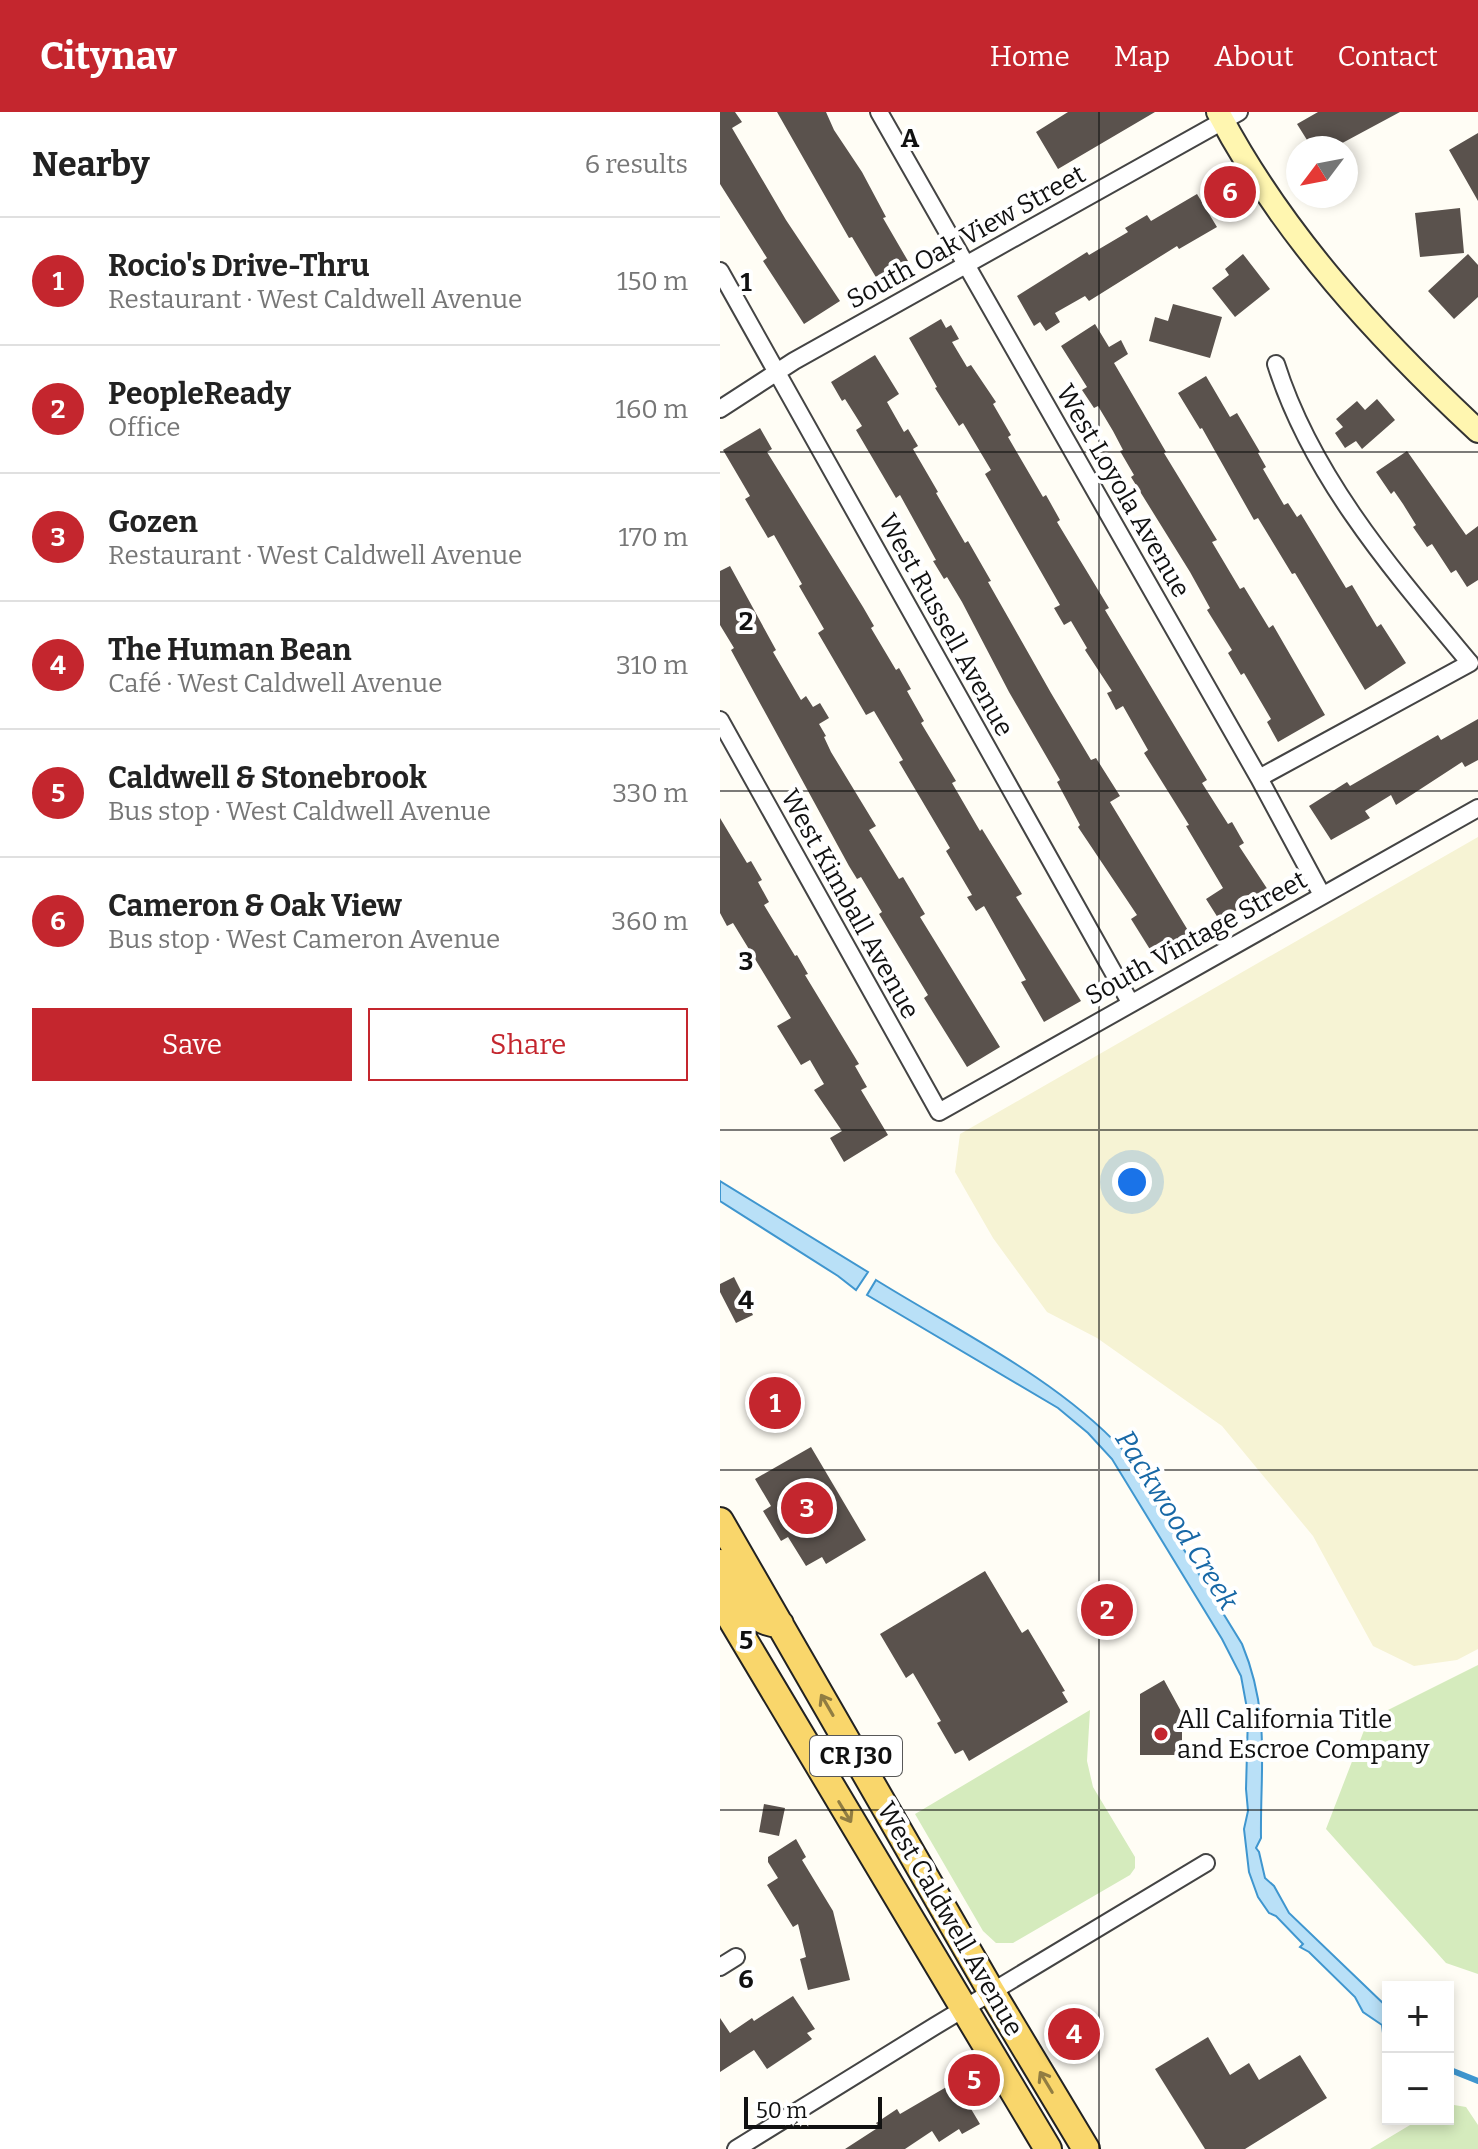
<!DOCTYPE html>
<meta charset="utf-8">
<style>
body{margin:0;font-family:Bitter,serif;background:#f2f2f2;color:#222}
.controls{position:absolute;right:24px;bottom:24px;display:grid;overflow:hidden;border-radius:0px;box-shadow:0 4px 12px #0003}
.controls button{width:72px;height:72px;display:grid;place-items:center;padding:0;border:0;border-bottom:2px solid #e0e0e0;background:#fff;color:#222;font:40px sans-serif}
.compass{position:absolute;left:566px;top:24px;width:72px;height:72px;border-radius:50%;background:#fff;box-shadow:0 4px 12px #0003;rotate:238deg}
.scale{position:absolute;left:24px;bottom:20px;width:138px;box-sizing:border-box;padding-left:8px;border:4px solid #111;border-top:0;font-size:22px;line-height:28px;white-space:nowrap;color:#111;-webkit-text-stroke:6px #fff;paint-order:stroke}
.you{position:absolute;left:412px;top:1070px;width:28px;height:28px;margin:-20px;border:6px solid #fff;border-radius:50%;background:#1a73e8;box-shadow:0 0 0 12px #1a73e833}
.badge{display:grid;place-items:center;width:52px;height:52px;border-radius:50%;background:#c4262e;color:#fff;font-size:26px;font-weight:700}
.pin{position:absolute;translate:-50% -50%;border:4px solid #fff;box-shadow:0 2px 8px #0006}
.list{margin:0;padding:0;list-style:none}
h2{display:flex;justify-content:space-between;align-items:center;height:104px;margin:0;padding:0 32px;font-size:34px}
h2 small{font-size:26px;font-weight:400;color:#767676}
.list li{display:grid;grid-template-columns:52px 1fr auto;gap:24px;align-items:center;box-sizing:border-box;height:128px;padding:0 32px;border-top:2px solid #e0e0e0}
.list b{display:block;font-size:30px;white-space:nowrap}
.list p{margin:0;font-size:26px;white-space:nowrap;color:#767676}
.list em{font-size:26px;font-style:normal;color:#767676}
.actions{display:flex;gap:16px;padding:24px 32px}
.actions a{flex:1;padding:18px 0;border:2px solid #c4262e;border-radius:0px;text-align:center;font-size:28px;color:#c4262e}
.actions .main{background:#c4262e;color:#fff}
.map{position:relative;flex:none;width:758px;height:2037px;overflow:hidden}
header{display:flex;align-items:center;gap:48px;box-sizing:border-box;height:112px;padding:0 40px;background:#c4262e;color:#fff}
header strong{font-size:38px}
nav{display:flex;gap:44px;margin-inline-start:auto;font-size:28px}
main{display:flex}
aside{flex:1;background:#fff}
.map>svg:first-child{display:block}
.farmland{fill:#f6f3d4}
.green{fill:#d5ebbd}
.water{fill:#b9e0f7;stroke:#3f96cf;stroke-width:2}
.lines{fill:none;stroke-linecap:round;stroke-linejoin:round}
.stream{stroke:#3f96cf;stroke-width:6}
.building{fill:#5a524d}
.street-casing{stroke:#444;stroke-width:20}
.secondary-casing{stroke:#333;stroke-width:26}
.primary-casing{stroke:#222;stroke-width:30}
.street{stroke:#fff;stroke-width:16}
.secondary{stroke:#fff6b0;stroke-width:22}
.primary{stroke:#f9d66b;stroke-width:26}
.oneway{stroke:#917d42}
.grid{fill:none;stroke:#111;stroke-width:2;stroke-opacity:0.55}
.poi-dot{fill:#c4262e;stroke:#fff;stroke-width:3}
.labels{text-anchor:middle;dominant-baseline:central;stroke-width:8;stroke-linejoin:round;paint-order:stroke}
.shield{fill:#fff;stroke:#585858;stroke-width:2}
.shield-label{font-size:24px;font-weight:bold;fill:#111}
.street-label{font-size:26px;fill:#111;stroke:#fff}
.poi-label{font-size:26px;fill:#111;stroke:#fff;text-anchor:start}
.water-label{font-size:28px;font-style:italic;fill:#1768a6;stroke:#fff}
.grid-label{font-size:26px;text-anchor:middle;font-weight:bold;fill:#111;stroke:#fff;stroke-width:8;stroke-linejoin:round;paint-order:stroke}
</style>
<header>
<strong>Citynav</strong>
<nav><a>Home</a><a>Map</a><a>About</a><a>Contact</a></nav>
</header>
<main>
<aside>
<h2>Nearby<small>6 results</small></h2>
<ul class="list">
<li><span class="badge">1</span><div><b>Rocio's Drive-Thru</b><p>Restaurant · West Caldwell Avenue</p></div><em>150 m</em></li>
<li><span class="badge">2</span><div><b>PeopleReady</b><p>Office</p></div><em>160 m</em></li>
<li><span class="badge">3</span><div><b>Gozen</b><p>Restaurant · West Caldwell Avenue</p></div><em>170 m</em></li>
<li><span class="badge">4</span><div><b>The Human Bean</b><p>Café · West Caldwell Avenue</p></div><em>310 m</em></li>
<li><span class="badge">5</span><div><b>Caldwell &amp; Stonebrook</b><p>Bus stop · West Caldwell Avenue</p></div><em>330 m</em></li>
<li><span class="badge">6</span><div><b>Cameron &amp; Oak View</b><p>Bus stop · West Cameron Avenue</p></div><em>360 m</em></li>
</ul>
<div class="actions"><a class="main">Save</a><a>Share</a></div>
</aside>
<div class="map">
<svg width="758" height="2037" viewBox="0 0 758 2037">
<rect width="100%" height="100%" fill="#fffdf5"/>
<path class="farmland" d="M758,725V1537L737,1548L694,1554L653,1534L593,1424L502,1314L377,1226L327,1200L273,1126L235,1060L240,1022Z"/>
<path class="green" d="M758,1553V1862L726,1851L606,1717L648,1608Z
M370,1598L367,1649L373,1675L415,1745V1756L410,1763L293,1831H276L263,1819L195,1702Z
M728,1992L746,1995L758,2013V2037H650L700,2007H728Z"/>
<path class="water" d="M0,1069L148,1160L136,1178L118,1164L0,1089Z
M156,1168C238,1219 336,1266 402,1337L522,1532C551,1602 540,1654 541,1726L536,1736L539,1740L545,1766L554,1774L569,1801L668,1896V1925L663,1921L662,1913L643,1900L635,1885L589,1840L580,1835L583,1832L556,1804L549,1801L538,1785L529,1760L524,1717L528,1699L526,1677L528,1602L521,1564L502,1527L392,1347L368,1321L338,1296L147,1183Z"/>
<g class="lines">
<path class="stream" d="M728,1957L758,1969"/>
</g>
<path class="building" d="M0,0H15L22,10L12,16L66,108L120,189L84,212L43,149L47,146L0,72Z
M57,0H106L114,18L142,60L166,105L163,106L188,149L157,167L132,125L129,126Z
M348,0H435L338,57L316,20Z
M598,0H680L613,36H592L577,12Z
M758,21V89L729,38Z
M477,82L497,115L459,137L457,134L369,189L365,184L335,201L340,210L326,219L320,210L314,214L297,184L367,140L369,143L408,120L405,116L427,103L431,109Z
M740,96L744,141L700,145L695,101Z
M523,142L550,177L515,205L492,176L509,163L505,157Z
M748,142L758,153V185L734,207L708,179Z
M453,192L502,205L490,246L429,229L435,205L448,209Z
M221,207L226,216L231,213L239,227L232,230L247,255L251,253L276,290L273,292L291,323L288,325L323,385L326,383L340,408L337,410L389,496L385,498L487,668L482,671L508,712L512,710L524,731L519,734L548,778L500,809L486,787L503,776L466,714L469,713L424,641L428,638L403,594L396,598L387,581L392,579L365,538L367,536L351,509L344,513L334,496L340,493L265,362L271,358L243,311L239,314L215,276L217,275L189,226Z
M375,212L389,235L401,228L408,242L394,251L446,340L444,341L497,428L492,430L520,477L524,475L549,516L553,513L605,603L558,630L547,610L551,607L524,561L521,563L508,541L512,538L487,498L490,496L470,460L411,365L414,363L400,339L403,338L393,319L378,294L374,296L362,278L367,275L341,234Z
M155,243L179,282L167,290L184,320L188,317L198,334L193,337L218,380L216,381L245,431L248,429L271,469L268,470L331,581L371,648L376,646L400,684L390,690L472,825L436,847L411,807L417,803L358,715L360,713L337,670L340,668L289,580L242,490L227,465L224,467L213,449L216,448L180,383L176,386L136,318L142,314L125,287L122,289L111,270Z
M486,264L510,305L517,301L540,340L538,341L546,355L543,357L564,393L568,391L577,405L581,402L626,476L632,473L657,515L661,512L686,551L645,578L575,461L572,462L538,406L534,408L482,316L480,317L458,281Z
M657,287L675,308L642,337L636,329L625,336L615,321L623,315L616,307L637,289L645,298Z
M40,316L52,337L47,340L143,495L154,514L151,516L176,558L179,556L191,577L187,579L204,609L201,611L236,669L232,671L260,719L262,717L302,782L296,785L361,889L324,910L301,870L306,868L264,794L256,799L247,785L252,783L226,739L230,736L179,650L183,648L154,599L146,603L98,521L104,517L79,474L82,472L54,423L48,426L25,387L30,384L3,338Z
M687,339L746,423L758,414V468L747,475L736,458L731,461L712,432L707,435L693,415L696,413L683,392L674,379L671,382L656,360Z
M10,454L56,538L53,540L81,588L86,584L93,595L100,591L109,606L99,612L106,624L104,625L111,640L156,714L149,718L179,767L183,765L205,802L200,805L280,935L247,955L204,886L208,883L159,802L162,800L141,765L137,767L129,754L11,538L14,536L0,513V459Z
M758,607V648L745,655L742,650L676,693L671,683L645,699L650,706L611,728L589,694L627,670L630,674L718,623L721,628Z
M0,706L27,751L31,749L42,768L38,770L49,790L44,793L75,844L77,843L88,862L85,863L139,952L135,954L147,975L141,978L168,1023L124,1050L110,1026L122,1019L94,978L104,972L90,948L81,953L57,914L71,906L13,811L7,814L0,801Z
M14,1165L33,1203L16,1211L0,1180V1172Z
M59,1277L69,1289L51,1305L41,1294Z
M91,1335L146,1428L106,1452L102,1445L86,1454L68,1425L61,1429L43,1399L51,1394L35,1367Z
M265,1459L302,1521L308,1517L345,1579L342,1580L348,1590L249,1649L243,1638L235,1642L217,1611L221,1609L193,1561L186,1566L160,1522Z
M387,1470L412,1512L388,1526L363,1483Z
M444,1568L462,1601V1643H420V1582Z
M44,1692L65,1696L59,1724L39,1720Z
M76,1727L86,1745L82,1748L113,1799L130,1868L88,1878L80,1847L86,1845L78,1812L73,1815L47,1773L58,1766L48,1750V1745Z
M73,1884L95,1917L87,1921L92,1927L47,1957L34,1938L0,1960V1906L10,1921L32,1906L34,1909Z
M488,1925L510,1963L529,1951L539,1968L580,1943L607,1986L525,2037H485L435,1957Z
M235,1970L260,2012L242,2022L239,2017L219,2030L212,2019L185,2037H125L159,2015L156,2011L177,1997L180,2002Z"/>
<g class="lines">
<defs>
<path id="street" d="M159,0L539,666L602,783
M0,159L410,890
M0,297L74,249L519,0
M0,608L219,1000L758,696
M539,666L750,551C674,460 592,366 556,252
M0,1855L16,1845
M16,2037L215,1914L486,1751"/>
<path id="secondary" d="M498,0C562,122 658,226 758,319"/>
<path id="primary" d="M0,1409L271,1879L366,2037
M0,1451C14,1474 28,1512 60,1512
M0,1488L328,2037"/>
</defs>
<use href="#street" class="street-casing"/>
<use href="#secondary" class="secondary-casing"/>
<use href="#primary" class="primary-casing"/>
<use href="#street" class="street"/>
<use href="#secondary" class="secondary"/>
<use href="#primary" class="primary"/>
</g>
<defs><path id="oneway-shaft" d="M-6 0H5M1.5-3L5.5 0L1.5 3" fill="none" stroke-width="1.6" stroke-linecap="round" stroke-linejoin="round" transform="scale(2)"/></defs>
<g class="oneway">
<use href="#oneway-shaft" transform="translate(107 1593) rotate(-120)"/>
<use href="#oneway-shaft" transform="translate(125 1700) rotate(59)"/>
<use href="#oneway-shaft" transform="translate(326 1970) rotate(-121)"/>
</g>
<path class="grid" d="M379,0V2037M0,340H758M0,679H758M0,1018H758M0,1358H758M0,1698H758"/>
<circle class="poi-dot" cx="441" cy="1622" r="8"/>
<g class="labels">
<rect class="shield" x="90" y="1624" width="92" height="40" rx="6"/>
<g class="shield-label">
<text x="136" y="1644">CR J30</text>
</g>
<g class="street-label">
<text transform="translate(246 125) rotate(-29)">South Oak View Street</text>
<text transform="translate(403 379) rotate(60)">West Loyola Avenue</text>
<text transform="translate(226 513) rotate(61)">West Russell Avenue</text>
<text transform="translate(130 792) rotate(61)">West Kimball Avenue</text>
<text transform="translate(476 826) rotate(-29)">South Vintage Street</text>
<text transform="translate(230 1807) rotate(60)">West Caldwell Avenue</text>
</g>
<g class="poi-label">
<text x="457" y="1607">All California Title<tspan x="457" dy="30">and Escroe Company</tspan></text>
</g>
<g class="water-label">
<text transform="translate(457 1408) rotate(58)">Packwood Creek</text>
</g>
</g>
<g class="grid-label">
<text x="190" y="35">A</text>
<text x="26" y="179">1</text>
<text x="26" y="518">2</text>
<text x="26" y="858">3</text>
<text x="26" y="1197">4</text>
<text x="26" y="1537">5</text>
<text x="26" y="1876">6</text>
</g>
</svg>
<div class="controls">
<button>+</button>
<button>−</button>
</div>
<svg class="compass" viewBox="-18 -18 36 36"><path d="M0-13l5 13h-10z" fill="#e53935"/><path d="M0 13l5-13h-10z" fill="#767676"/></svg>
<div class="scale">50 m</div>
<div class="you"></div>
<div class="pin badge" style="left:55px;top:1291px">1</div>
<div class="pin badge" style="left:387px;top:1498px">2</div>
<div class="pin badge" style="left:87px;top:1396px">3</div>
<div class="pin badge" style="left:354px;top:1922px">4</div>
<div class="pin badge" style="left:254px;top:1968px">5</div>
<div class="pin badge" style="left:510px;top:80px">6</div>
</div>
</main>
